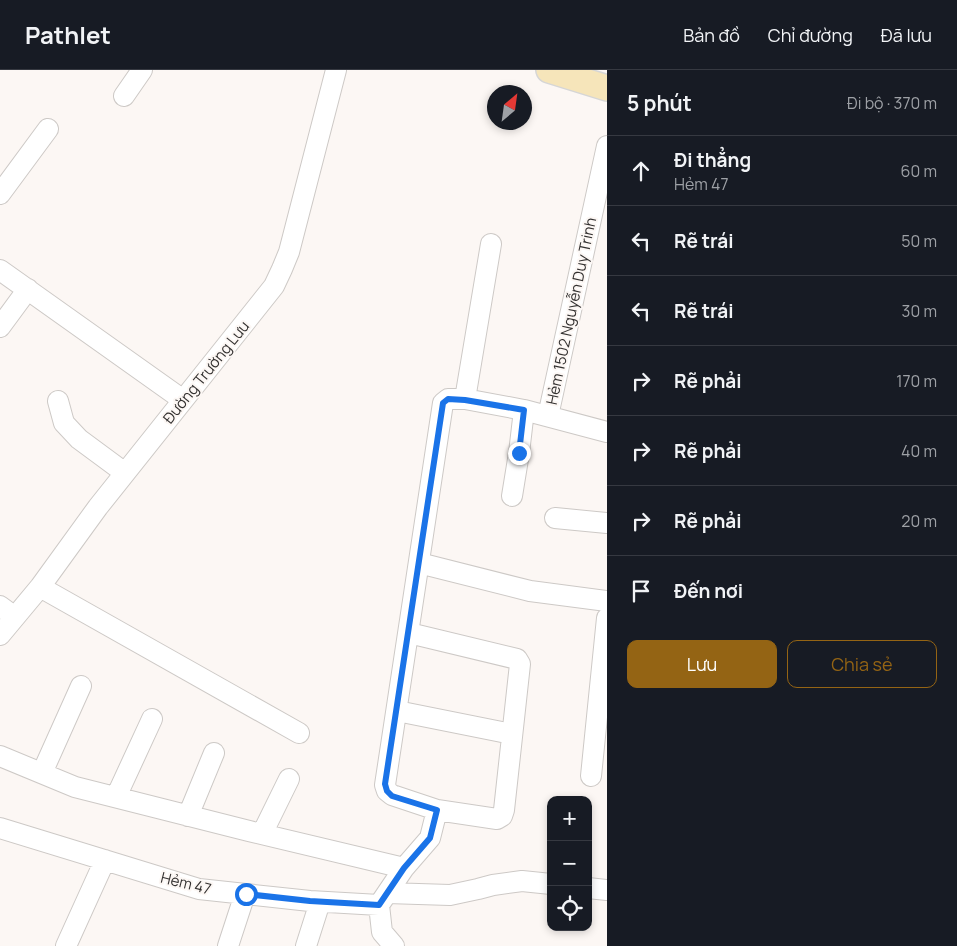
<!DOCTYPE html>
<html lang="vi">
<meta charset="utf-8">
<style>
body{margin:0;font-family:Manrope,sans-serif;background:#242831;color:#f1f3f6}
.controls{position:absolute;right:15px;bottom:15px;display:grid;overflow:hidden;border-radius:10px;box-shadow:0 2px 8px #0003}
.controls button{width:45px;height:45px;display:grid;place-items:center;padding:0;border:0;border-bottom:1px solid #363941;background:#171b24;color:#f1f3f6;font:25px sans-serif}
.compass{position:absolute;left:487px;top:15px;width:45px;height:45px;border-radius:50%;background:#171b24;box-shadow:0 2px 8px #0003;rotate:29deg}
.stop{position:absolute;width:15px;height:15px;margin:-11px;border:4px solid #1a73e8;border-radius:50%;background:#fff}
.stop.end{background:#1a73e8;border-color:#fff;box-shadow:0 1px 5px #0008}
.list{margin:0;padding:0;list-style:none}
h2{display:flex;justify-content:space-between;align-items:center;height:65px;margin:0;padding:0 20px;font-size:21px}
h2 small{font-size:16px;font-weight:400;color:#9ea1a6}
.list li{display:grid;grid-template-columns:32px 1fr auto;gap:15px;align-items:center;box-sizing:border-box;height:70px;padding:0 20px;border-top:1px solid #363941}
.list b{display:block;font-size:19px;white-space:nowrap}
.list p{margin:0;font-size:16px;white-space:nowrap;color:#9ea1a6}
.list em{font-size:16px;font-style:normal;color:#9ea1a6}
.actions{display:flex;gap:10px;padding:15px 20px}
.actions a{flex:1;padding:11px 0;border:1px solid #946414;border-radius:10px;text-align:center;font-size:18px;color:#946414}
.actions .main{background:#946414;color:#fff}
.icon{flex:none;width:28px;height:28px;fill:none;stroke:currentColor;stroke-width:2;stroke-linecap:round;stroke-linejoin:round}
.map{position:relative;flex:none;width:607px;height:876px;overflow:hidden}
header{display:flex;align-items:center;gap:30px;box-sizing:border-box;height:70px;padding:0 25px;background:#171b24;border-bottom:1px solid #363941}
header strong{font-size:24px}
nav{display:flex;gap:28px;margin-inline-start:auto;font-size:18px}
main{display:flex}
aside{flex:1;background:#171b24}
.map>svg:first-child{display:block}
.lines{fill:none;stroke-linecap:round;stroke-linejoin:round}
.minor-casing{stroke:#cdc9c6;stroke-width:22}
.major-casing{stroke:#d6d6d6;stroke-width:28}
.minor{stroke:#fff;stroke-width:20}
.major{stroke:#f6e5ba;stroke-width:25}
.route{stroke:#1a73e8;stroke-width:6}
.labels{text-anchor:middle;dominant-baseline:central;stroke-width:4;stroke-linejoin:round;paint-order:stroke}
.street-label{font-size:15px;fill:#333130;stroke:#fcf7f4}
</style>
<header>
<strong>Pathlet</strong>
<nav><a>Bản đồ</a><a>Chỉ đường</a><a>Đã lưu</a></nav>
</header>
<main>
<div class="map">
<svg width="607" height="876" viewBox="0 0 607 876">
<rect width="100%" height="100%" fill="#fcf7f4"/>
<g class="lines">
<defs>
<path id="minor" d="M124,26L142,0
M0,124L48,59
M0,200L183,330
M0,257L28,219
M465,329L491,174
M58,331L64,353L79,369L125,403
M548,346L607,76
M512,426L519,383L524,340
M555,448L607,453
M419,493L530,521L607,531
M40,517L299,663
M0,536L15,547
M409,563L517,589L520,594L504,740L502,746L497,749L437,740
M0,565L40,517L98,437L274,216L282,199L289,182L336,0
M397,641L512,664
M0,686L75,717L249,761L404,798
M42,703L81,616
M591,706L607,548
M116,727L152,649
M188,746L214,683
M0,758L199,819L310,831L379,835
M262,764L289,709
M588,818L607,820
M387,823L450,825L478,819L493,815L522,811L551,814
M66,876L105,790
M228,876L245,824
M306,876L320,832
M394,876L382,862L379,835L404,798L430,768L437,740L392,725L387,721L385,715L443,333L448,329H465L524,340L607,362"/>
<path id="major" d="M549,0L607,18"/>
</defs>
<use href="#minor" class="minor-casing"/>
<use href="#major" class="major-casing"/>
<use href="#minor" class="minor"/>
<use href="#major" class="major"/>
</g>
<g class="lines">
<path class="route" d="M246,824L310,831L379,835L404,798L430,768L437,740L392,726L387,721L385,714L443,333L448,329L465,330L524,340L519,383"/>
</g>
<g class="labels">
<g class="street-label">
<text transform="translate(571 241) rotate(-78)">Hẻm 1502 Nguyễn Duy Trinh</text>
<text transform="translate(206 302) rotate(-51)">Đường Trường Lưu</text>
<text transform="translate(186 813) rotate(14)">Hẻm 47</text>
</g>
</g>
</svg>
<div class="controls">
<button>+</button>
<button>−</button>
<button><svg class="icon" aria-label="locate" viewBox="0 0 24 24"><circle cx="12" cy="12" r="6"/><path d="M12 2v4M12 18v4M2 12h4M18 12h4"/></svg></button>
</div>
<svg class="compass" viewBox="-18 -18 36 36"><path d="M0-13l5 13h-10z" fill="#e53935"/><path d="M0 13l5-13h-10z" fill="#9ea1a6"/></svg>
<div class="stop" style="left:246px;top:824px"></div>
<div class="stop end" style="left:519px;top:383px"></div>
</div>
<aside>
<h2>5 phút<small>Đi bộ · 370 m</small></h2>
<ul class="list">
<li><svg class="icon" aria-label="ahead" viewBox="0 0 24 24"><path d="M12 20V5M6 11l6-6 6 6"/></svg><div><b>Đi thẳng</b><p>Hẻm 47</p></div><em>60 m</em></li>
<li><svg class="icon" aria-label="left" viewBox="0 0 24 24"><path d="M17 20v-9H6M10 6l-5 5 5 5"/></svg><div><b>Rẽ trái</b></div><em>50 m</em></li>
<li><svg class="icon" aria-label="left" viewBox="0 0 24 24"><path d="M17 20v-9H6M10 6l-5 5 5 5"/></svg><div><b>Rẽ trái</b></div><em>30 m</em></li>
<li><svg class="icon" aria-label="right" viewBox="0 0 24 24"><path d="M7 20v-9h11M14 6l5 5-5 5"/></svg><div><b>Rẽ phải</b></div><em>170 m</em></li>
<li><svg class="icon" aria-label="right" viewBox="0 0 24 24"><path d="M7 20v-9h11M14 6l5 5-5 5"/></svg><div><b>Rẽ phải</b></div><em>40 m</em></li>
<li><svg class="icon" aria-label="right" viewBox="0 0 24 24"><path d="M7 20v-9h11M14 6l5 5-5 5"/></svg><div><b>Rẽ phải</b></div><em>20 m</em></li>
<li><svg class="icon" aria-label="arrive" viewBox="0 0 24 24"><path d="M6 21V4h12l-3 4 3 4H6"/></svg><div><b>Đến nơi</b></div></li>
</ul>
<div class="actions"><a class="main">Lưu</a><a>Chia sẻ</a></div>
</aside>
</main>
